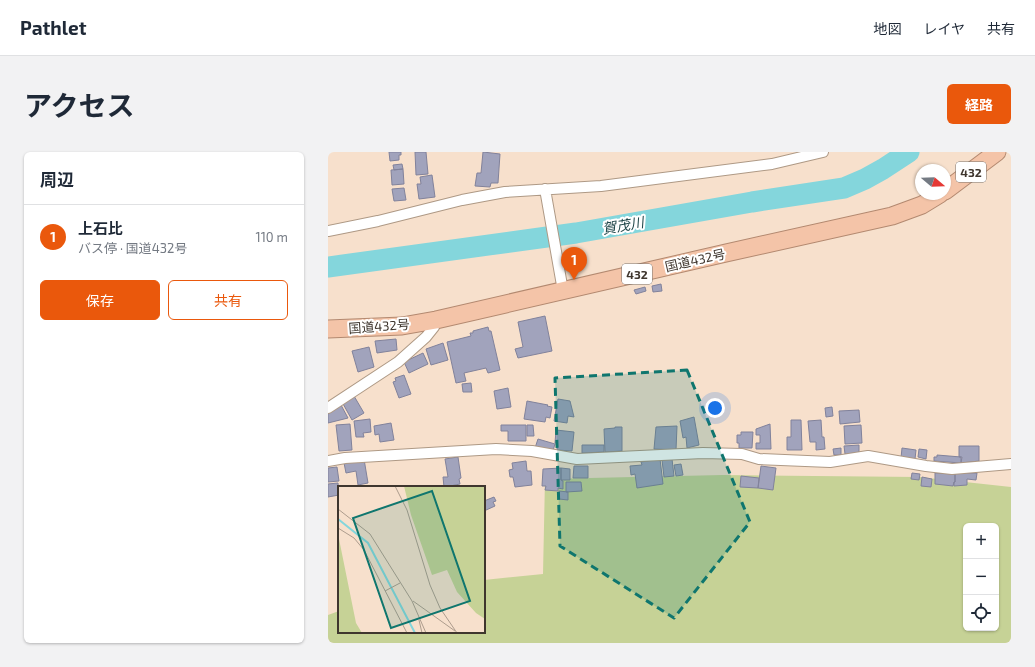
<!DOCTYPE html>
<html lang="ja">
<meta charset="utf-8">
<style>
body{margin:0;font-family:"Exo 2","Noto Sans JP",sans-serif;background:#f2f2f3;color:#1f2937}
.controls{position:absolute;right:12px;bottom:12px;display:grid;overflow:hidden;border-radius:6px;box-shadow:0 1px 3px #0004}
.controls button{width:36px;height:36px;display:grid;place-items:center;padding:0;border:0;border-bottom:1px solid #e0e1e3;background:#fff;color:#1f2937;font:20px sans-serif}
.compass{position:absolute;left:587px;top:12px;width:36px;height:36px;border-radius:50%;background:#fff;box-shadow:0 1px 3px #0004;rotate:109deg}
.you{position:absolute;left:387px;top:256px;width:14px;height:14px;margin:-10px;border:3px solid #fff;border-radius:50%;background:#1a73e8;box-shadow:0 0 0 6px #1a73e833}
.badge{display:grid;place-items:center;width:26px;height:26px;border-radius:50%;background:#ea580c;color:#fff;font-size:13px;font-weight:700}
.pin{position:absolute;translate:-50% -33px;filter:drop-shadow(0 1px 2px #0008)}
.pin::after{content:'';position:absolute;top:21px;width:14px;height:12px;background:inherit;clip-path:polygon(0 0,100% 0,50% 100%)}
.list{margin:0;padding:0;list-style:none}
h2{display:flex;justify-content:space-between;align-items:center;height:52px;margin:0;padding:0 16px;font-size:17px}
h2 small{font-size:13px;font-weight:400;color:#747a83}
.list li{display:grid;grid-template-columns:26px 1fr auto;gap:12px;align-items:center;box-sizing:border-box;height:64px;padding:0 16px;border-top:1px solid #e0e1e3}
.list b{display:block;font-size:15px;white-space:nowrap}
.list p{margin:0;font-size:13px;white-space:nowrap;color:#747a83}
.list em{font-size:13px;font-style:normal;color:#747a83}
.actions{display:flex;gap:8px;padding:12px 16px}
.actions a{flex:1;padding:9px 0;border:1px solid #ea580c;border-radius:6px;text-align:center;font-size:14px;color:#ea580c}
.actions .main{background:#ea580c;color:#fff}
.icon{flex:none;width:22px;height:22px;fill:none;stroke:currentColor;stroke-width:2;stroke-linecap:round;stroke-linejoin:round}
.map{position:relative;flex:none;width:683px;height:491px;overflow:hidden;border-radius:6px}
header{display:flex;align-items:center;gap:24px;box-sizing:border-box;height:56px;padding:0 20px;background:#fff;border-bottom:1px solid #e0e1e3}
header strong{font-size:19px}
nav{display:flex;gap:22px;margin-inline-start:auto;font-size:14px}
.intro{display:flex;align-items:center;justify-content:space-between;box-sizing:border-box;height:96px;padding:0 24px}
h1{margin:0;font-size:28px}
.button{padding:10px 18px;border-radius:6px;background:#ea580c;color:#fff;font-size:14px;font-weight:700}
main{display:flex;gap:24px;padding:0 24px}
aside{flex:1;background:#fff;border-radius:6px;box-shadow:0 1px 3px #0004}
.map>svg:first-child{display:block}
.green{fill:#c6d296;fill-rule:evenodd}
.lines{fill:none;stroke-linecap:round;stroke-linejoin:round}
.river{stroke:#84d6dc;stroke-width:21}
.building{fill:#a1a3bc;stroke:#81829b}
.minor-casing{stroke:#ae9985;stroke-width:12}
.trunk-casing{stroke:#b38970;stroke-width:19}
.minor{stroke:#fff;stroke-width:10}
.trunk{stroke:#f4c4a8;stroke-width:17}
.marked{fill:#0f766e;fill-opacity:0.2;stroke:#0f766e;stroke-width:3;stroke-dasharray:8 5;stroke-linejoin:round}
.labels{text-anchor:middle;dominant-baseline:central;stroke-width:4;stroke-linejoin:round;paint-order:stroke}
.shield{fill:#fff;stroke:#79726d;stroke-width:1}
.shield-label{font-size:12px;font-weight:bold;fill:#3f362e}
.street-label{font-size:13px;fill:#3f362e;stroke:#fff}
.water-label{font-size:14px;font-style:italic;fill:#1e4548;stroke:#fff}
.inset-river{fill:none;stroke:#84d6dc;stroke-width:2}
.inset-road{fill:none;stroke:#ad9c8d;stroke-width:1}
.view{fill:#0f766e;fill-opacity:0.15;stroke:#0f766e;stroke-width:2}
.inset-edge{fill:none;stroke:#3f362e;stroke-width:2}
</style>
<header>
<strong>Pathlet</strong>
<nav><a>地図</a><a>レイヤ</a><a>共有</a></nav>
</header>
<div class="intro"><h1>アクセス</h1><a class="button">経路</a></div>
<main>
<aside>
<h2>周辺<small></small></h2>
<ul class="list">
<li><span class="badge">1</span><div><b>上石比</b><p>バス停 · 国道432号</p></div><em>110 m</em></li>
</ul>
<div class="actions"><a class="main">保存</a><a>共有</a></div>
</aside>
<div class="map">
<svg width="683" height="491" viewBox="0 0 683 491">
<rect width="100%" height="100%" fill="#f7e0cc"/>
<path class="green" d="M395,323L591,325L683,335V491H0V463L11,459V480H156V428L215,422L217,327ZM638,374H668V476H638Z"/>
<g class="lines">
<path class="river" d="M0,115L248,81L424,50L516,36L537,27L555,17L581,0"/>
</g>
<path class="building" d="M61,0H73V3H71V8L62,9Z
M87,0H98L100,22L88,23Z
M155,0L172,2L170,31H163L162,35L147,34L149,21H153Z
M74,12L75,17L66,18L65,13Z
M75,17L76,32L64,33L63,18Z
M104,23L107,45L91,47L89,32H93L92,25Z
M76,36L78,48L66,49L64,37Z
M333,132L334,139L325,140L324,134Z
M317,135L318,139L308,142L306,138Z
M217,164L224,199L190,206L187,197L195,195L190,170Z
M160,175L161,179H163L172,218L160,221L158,216L136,221L138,229L128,231L119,190L143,184L142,181H145V179Z
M68,187L69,198L49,201L47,189Z
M115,191L120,208L103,213L98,197Z
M41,195L46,215L30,220L24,199Z
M95,201L100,212L81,221L76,210Z
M76,223L83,242L71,246L65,230L68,229L67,226Z
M143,231L144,240H135L134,232Z
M180,236L183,255L169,257L166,239Z
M26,244L36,261L24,268L14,250Z
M230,247L242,249L246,265L240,264L239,271L226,269Z
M199,249L220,253L219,254L224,255L222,266L218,265L217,270L196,267Z
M13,253L20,266L0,271V261Z
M504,255L505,264L498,265L497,256Z
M531,258L532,270L512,272L511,259Z
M366,265L371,293L359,296L358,285L355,286L352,269Z
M42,267L43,280L35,281L36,285H28L26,269Z
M463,268H473L474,298H459V285H463Z
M493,268L494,285H496L497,297L488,298V290H482L480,269Z
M63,271L66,288L52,290L51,282L47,283L46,274Z
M22,272L24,298L11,299L8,273Z
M442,272L443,297H428V291H432V283H428V277Z
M173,273H198V289H180V279H173Z
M199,273H205L206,284H199Z
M533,273L534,291L517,292L516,274Z
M349,274L348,298L326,297L328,275Z
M287,275H294V299L277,300L276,277L287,276Z
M228,278L246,280L244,299L229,298V291H227Z
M413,280H425L424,296H411V291H409V283H413Z
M210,287L227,292L224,302L207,296Z
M254,293H276V300L254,301Z
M531,293V300L527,301L517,302L516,294Z
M631,294H651V309L633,311L634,305H631Z
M513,296V303H506L505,297Z
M574,296L588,298L587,307L573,306Z
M591,297L599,298L598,307L590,305Z
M609,303L633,305V311L606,309V305H609Z
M130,305L133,326L131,327L132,332L122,334V335H116L115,325H120L117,307Z
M36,307L40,331L30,333L28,319L18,321L16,311Z
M332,307L335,332L309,336L307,322L303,323L302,314L314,313L313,310Z
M344,307L346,324L336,325L334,308Z
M198,309L199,319H203L204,333L187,335L185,325H182L181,318L185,317L184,311Z
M353,312L355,323L348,324L346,313Z
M246,314H260V326H245Z
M433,314L448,316L445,338L430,336Z
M9,315L11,329L0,330V316Z
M233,316L242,317V328H233Z
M233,316V328L235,329V337L230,336V339L217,338L218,334H214L215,317Z
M584,321L592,322L591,328L583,327Z
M607,321L627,322V330H626L625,334L607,332Z
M627,321H649L648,328L639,327V333L626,334V330H627Z
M413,324L431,326L430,336L412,335Z
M594,325L604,327L603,335L593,334Z
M238,330H253L254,339L238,340Z
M10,331L11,343L0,345V332Z
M231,339L240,340V348L231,347Z
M166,345L168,349L165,350L167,354L156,359V349Z"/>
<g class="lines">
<defs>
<path id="minor" d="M217,37L235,139
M0,79L50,69L134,48L177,40L273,34L444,12L495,0
M0,256L70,210L98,185L106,175L108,168
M0,309L17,306L168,297L204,299L249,307L375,301L414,302L431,307L502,310L540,304L598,314L624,317L683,312"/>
<path id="trunk" d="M617,39L669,0
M0,177L74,174L108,168L398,101L564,64L594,53L612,42"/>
</defs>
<use href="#minor" class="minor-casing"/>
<use href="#trunk" class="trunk-casing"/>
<use href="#minor" class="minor"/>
<use href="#trunk" class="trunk"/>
</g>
<path class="marked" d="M359,218L422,370L346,466L232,394L227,226Z"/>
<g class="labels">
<g class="shield">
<rect x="628" y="10" width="30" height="20" rx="3"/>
<rect x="294" y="112" width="30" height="20" rx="3"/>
</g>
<g class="shield-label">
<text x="643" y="20">432</text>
<text x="309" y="122">432</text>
</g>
<g class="street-label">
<text transform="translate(367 108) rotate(-13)">国道432号</text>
<text transform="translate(51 174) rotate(-4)">国道432号</text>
</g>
<g class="water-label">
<text transform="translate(295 73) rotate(-10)">賀茂川</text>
</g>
</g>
<g transform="translate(10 334)">
<rect width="147" height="147" fill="#f7e0cc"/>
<path d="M66,0H147V133L138,127L119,106L109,84L94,89L73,29ZM0,48L18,137L24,147H0Z" fill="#c6d296"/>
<path class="inset-river" d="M0,33L30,57L77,147"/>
<path class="inset-road" d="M57,0L69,24L92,99L102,122L119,147M0,23L32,48L74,115L88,147M0,42L16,52L26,64L69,147M47,105L62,97M75,115L117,145M81,134L84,147"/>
<path class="view" d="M94,5L132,115L53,142L15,32Z"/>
<rect width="147" height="147" class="inset-edge"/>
</g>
</svg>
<div class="controls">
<button>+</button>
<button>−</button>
<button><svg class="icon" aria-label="locate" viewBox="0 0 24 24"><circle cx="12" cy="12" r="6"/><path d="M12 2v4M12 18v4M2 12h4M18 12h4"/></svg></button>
</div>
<svg class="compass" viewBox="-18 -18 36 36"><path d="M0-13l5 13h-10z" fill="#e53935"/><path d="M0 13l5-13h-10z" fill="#747a83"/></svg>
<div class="you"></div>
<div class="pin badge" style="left:246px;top:128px">1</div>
</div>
</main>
